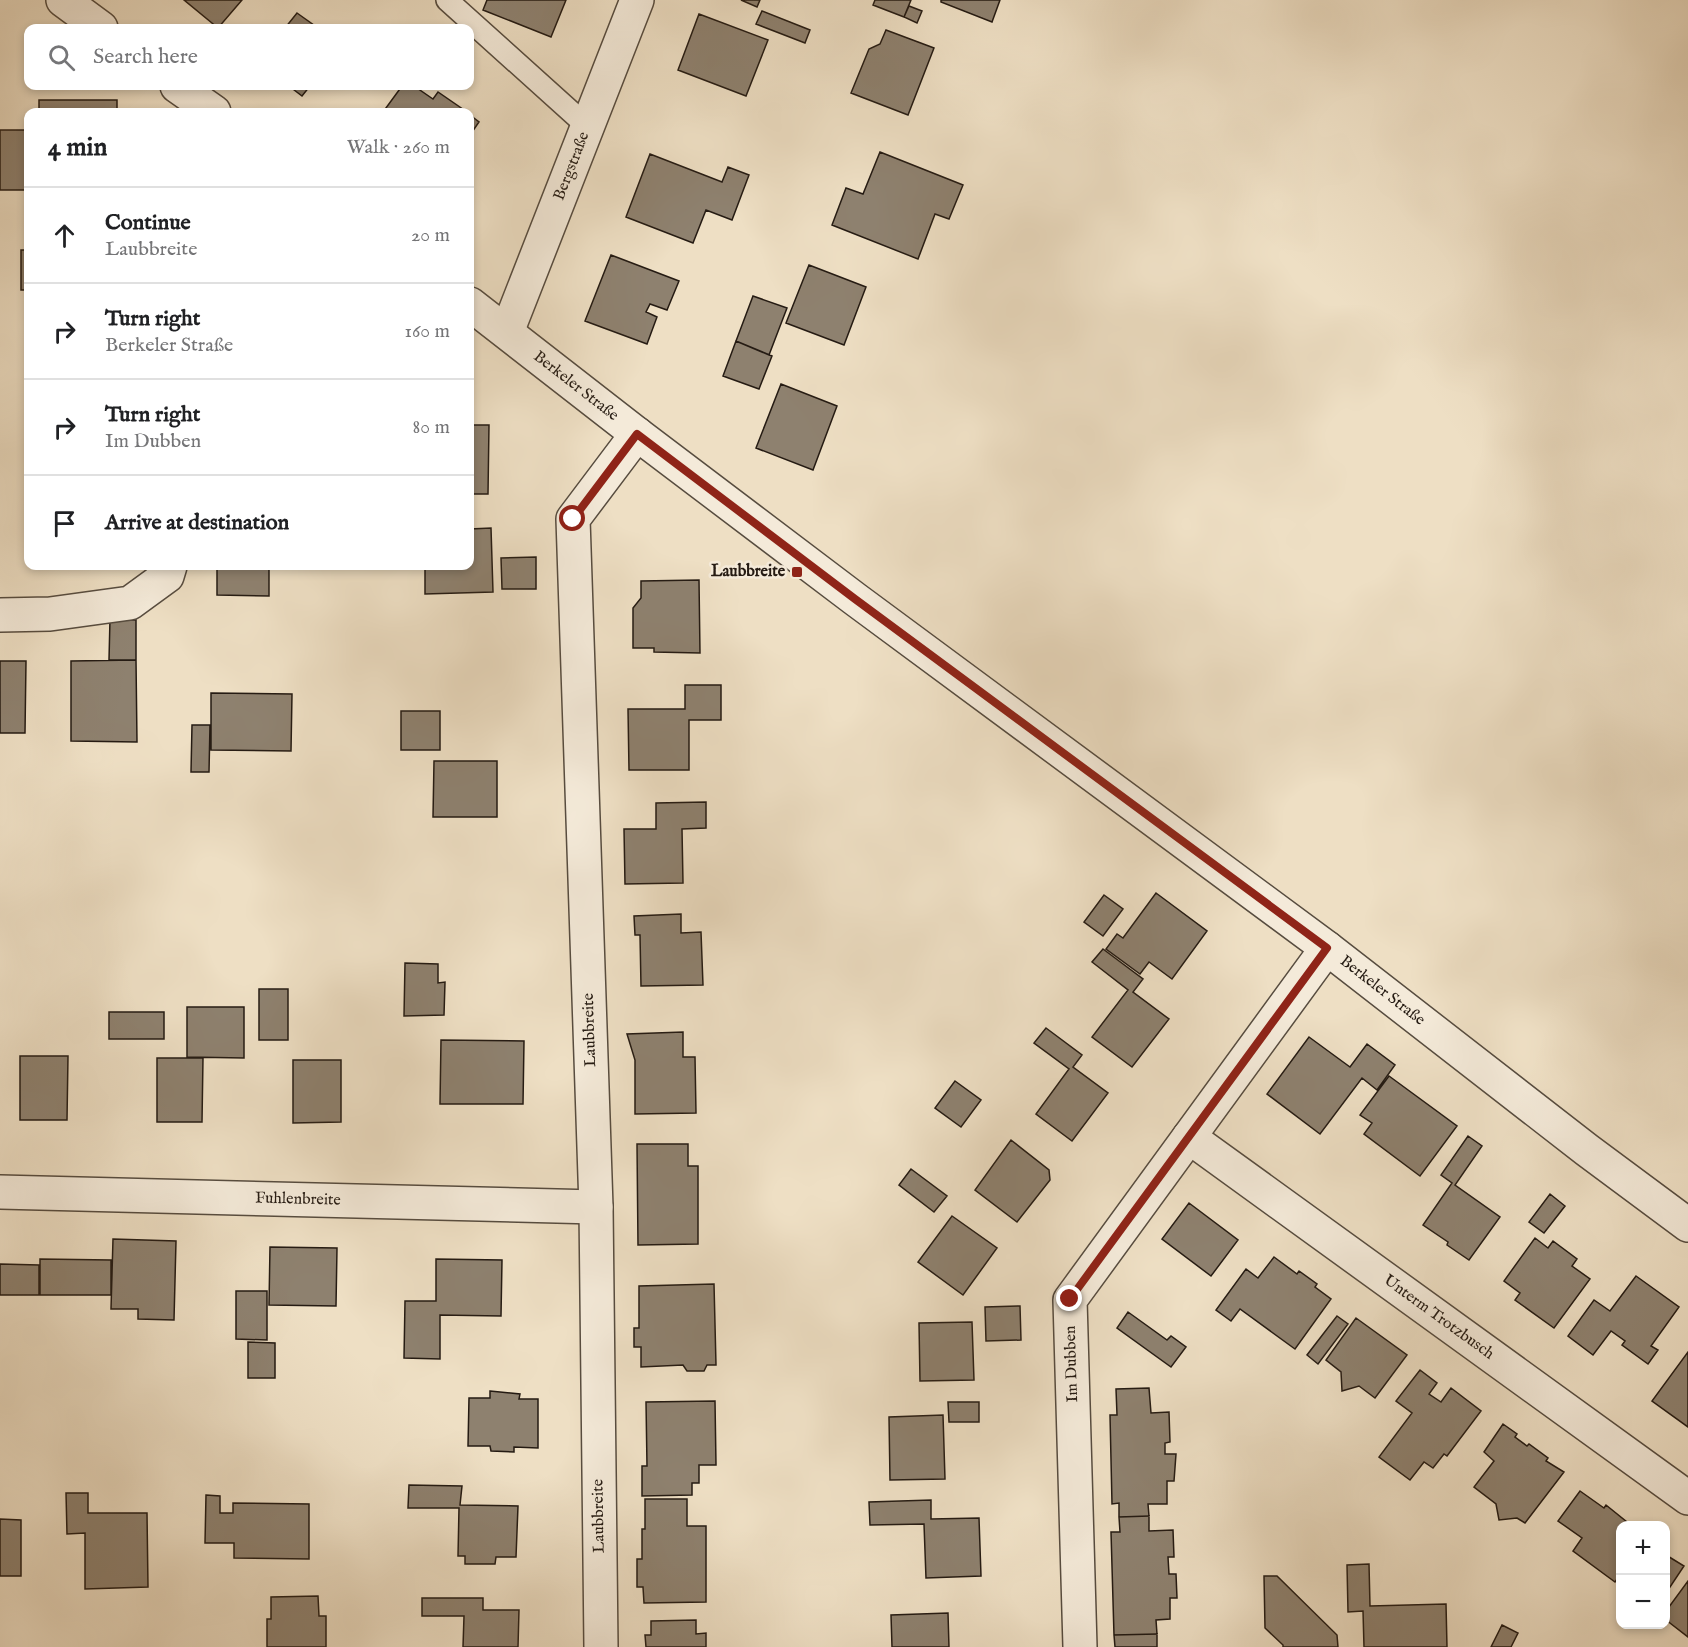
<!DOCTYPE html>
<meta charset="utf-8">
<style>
body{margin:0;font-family:"IM FELL English",serif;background:#f6f6f6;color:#202124}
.controls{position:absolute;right:18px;bottom:18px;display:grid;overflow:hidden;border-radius:12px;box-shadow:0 3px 9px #0003}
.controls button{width:54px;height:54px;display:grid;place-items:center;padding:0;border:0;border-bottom:2px solid #e0e0e0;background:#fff;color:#202124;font:30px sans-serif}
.stop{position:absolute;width:18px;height:18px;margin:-14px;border:4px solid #8f2418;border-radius:50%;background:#fff}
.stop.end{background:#8f2418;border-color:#fff;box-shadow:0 2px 6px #0008}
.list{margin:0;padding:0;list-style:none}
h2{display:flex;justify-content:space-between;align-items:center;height:78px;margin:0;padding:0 24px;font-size:26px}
h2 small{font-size:20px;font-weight:400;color:#757577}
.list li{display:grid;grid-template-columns:39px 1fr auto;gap:18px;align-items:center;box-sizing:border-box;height:96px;padding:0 24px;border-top:2px solid #e0e0e0}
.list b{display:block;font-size:22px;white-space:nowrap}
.list p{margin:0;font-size:20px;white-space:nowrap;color:#757577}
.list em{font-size:20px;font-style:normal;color:#757577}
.icon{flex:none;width:33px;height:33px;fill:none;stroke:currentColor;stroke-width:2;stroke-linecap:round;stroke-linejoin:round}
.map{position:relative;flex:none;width:1688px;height:1647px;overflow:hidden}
.search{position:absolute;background:#fff;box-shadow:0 3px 9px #0003;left:24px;top:24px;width:450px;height:66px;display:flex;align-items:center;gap:15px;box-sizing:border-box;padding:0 21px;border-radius:12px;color:#757577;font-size:22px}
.panel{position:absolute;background:#fff;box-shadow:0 3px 9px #0003;left:24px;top:108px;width:450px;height:462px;border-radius:12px}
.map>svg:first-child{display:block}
.building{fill:#8e816f;stroke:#251b13;stroke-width:1.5}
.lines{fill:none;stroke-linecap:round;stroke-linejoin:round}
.lane-casing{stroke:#574c3f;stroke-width:24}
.street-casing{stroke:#574c3f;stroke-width:36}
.lane{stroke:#f4ead9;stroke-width:21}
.street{stroke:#f4ead9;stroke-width:33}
.route{stroke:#8f2418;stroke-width:8}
.poi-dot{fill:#8f2418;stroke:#f4ead9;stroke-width:2}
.labels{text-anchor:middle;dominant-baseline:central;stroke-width:5;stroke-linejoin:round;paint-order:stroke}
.street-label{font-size:16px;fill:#251b13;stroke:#f4ead9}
.poi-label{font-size:16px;font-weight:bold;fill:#251b13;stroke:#f4ead9;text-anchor:end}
</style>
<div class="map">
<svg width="1688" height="1647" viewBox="0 0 1688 1647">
<rect width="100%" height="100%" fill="#eedfc4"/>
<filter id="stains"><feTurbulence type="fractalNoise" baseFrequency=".00333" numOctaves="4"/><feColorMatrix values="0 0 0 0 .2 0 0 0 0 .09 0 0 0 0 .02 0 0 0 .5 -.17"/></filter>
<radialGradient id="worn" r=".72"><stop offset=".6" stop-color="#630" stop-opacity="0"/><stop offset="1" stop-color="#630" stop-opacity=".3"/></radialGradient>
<path class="building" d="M184,0H242L218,28Z
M487,0H566L551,37L483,10Z
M741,0H760L757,7Z
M875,0H911L904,17L873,5Z
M941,0H1000L992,22L941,2Z
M909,6L922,11L917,23L904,17Z
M762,11L810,30L805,43L756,24Z
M297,13L318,28H285Z
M699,14L768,40L746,96L678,70Z
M886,30L934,48L908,115L851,93L869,49L880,44Z
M289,86H310L302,96Z
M402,86H414L433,99L438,92L467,112H383Z
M39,100H117V112H39Z
M470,115L479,122L470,135Z
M0,130H28V190H0Z
M880,152L963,185L949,219L935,214L918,259L832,225L846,188L863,194Z
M650,154L722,182L728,167L749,175L732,220L706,210L693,243L626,217Z
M21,250H28V290H21Z
M611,255L679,281L667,310L650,304L646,312L657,317L647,344L585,321Z
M809,265L866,287L844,345L786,323Z
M753,296L787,308L769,355L736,341Z
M736,341L772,356L759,389L723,376Z
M781,384L837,406L813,470L756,448Z
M470,425H489L488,494H470Z
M491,528L493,592L425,594V566H470V529Z
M536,557V589H502L501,558Z
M217,566H269V596L217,595Z
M699,580L700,653L654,652V648H633V608L641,598V581Z
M110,619L136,620V660H109Z
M136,660L137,742L71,741V661Z
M0,661H26L25,733H0Z
M685,685H721V720H689V770H629L628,709H685Z
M211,693L292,694L291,751L211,750Z
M401,711H440V750H401Z
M192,725H210L209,772H191Z
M434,761H497V817H433Z
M706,802V828L682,829L683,883L625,884L624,829H656V803Z
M1156,893L1207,931L1172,979L1149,962L1140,974L1106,949L1117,934L1123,938Z
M1104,895L1123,909L1103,936L1084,922Z
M681,914V933L701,932L703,985L641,986L640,935H635L634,916Z
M1103,949L1143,979L1133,992L1169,1019L1132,1067L1092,1037L1128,990L1092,962Z
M405,963L438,964V983L445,982L444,1015L404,1016Z
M259,989H288V1040H259Z
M187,1007H244V1058L187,1057Z
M109,1012H164V1039H109Z
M1046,1028L1082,1055L1073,1067L1108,1093L1072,1141L1036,1114L1069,1069L1034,1043Z
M683,1032V1057H695L696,1113L635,1114V1060L627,1034Z
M1309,1037L1350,1067L1367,1044L1395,1065L1377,1090L1362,1078L1320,1134L1267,1094Z
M441,1040L524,1041L523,1104H440Z
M20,1056H68L67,1120H20Z
M157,1058H203L202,1122H157Z
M293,1060H341V1122L293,1123Z
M1389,1076L1457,1126L1420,1176L1364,1134L1372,1123L1360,1115Z
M955,1081L981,1100L961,1127L935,1108Z
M1468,1136L1482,1146L1455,1185L1500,1217L1469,1260L1447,1245L1448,1242L1423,1225L1452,1183L1441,1175Z
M1011,1140L1049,1170L1050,1180L1017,1222L975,1190Z
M637,1144H688V1166H698V1244L638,1245Z
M911,1169L947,1196L934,1212L899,1185Z
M1550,1194L1565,1206L1544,1233L1529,1222Z
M1189,1203L1238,1240L1211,1276L1162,1239Z
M952,1216L997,1248L963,1295L918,1262Z
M1535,1238L1548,1248L1553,1241L1577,1259L1572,1266L1590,1279L1554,1328L1515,1300L1520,1293L1504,1281Z
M113,1239L176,1241L174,1320L138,1319V1309H111Z
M270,1247L337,1248L336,1306L269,1305Z
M1274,1257L1297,1274L1299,1271L1317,1284L1315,1287L1331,1299L1295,1349L1240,1309L1231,1321L1216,1310L1246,1269L1258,1278Z
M40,1259L111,1260V1295H40Z
M436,1259L502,1260L501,1316L440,1315V1359L404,1358L405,1301H436Z
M0,1264L39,1265V1295H0Z
M1636,1276L1679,1307L1651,1346L1658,1350L1648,1364L1622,1345L1625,1341L1611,1331L1593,1355L1568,1336L1594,1300L1610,1311Z
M714,1284L716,1365H707L704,1371H687L683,1365L641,1367V1347H634V1328H639V1286Z
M236,1291H267V1340L236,1339Z
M1020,1306L1021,1340L986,1341L985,1307Z
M1128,1312L1167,1340L1171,1336L1186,1347L1171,1367L1117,1328Z
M1337,1316L1348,1324L1318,1364L1307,1355Z
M1356,1318L1407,1355L1375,1398L1359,1386L1342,1391L1341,1372L1326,1360Z
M972,1322L974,1380L920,1381L919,1323Z
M248,1342L275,1343V1378H248Z
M1688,1352V1427L1652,1401Z
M1420,1370L1437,1383L1429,1394L1441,1402L1451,1388L1481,1411L1447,1456L1444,1454L1433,1468L1424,1462L1410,1480L1379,1457L1412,1413L1396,1401Z
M1149,1388L1151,1413L1169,1412L1170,1442L1165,1443V1454H1176L1174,1481H1167V1504H1148L1149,1516L1119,1517V1503L1112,1504L1110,1415H1117L1116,1389Z
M490,1391L520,1394L519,1399H538V1448L514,1447V1452L491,1451L490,1446H468L469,1398H490Z
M715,1401L716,1465H699V1483H692V1495L642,1496V1466H647L646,1402Z
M948,1402H979V1422H949Z
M943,1415L945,1479L890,1480L889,1417Z
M1503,1424L1517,1434L1515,1437L1527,1446L1529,1444L1548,1458L1546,1461L1564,1472L1525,1523L1517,1518L1499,1520L1496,1504L1474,1487L1494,1461L1484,1452Z
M409,1485L462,1486L460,1505L518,1506L516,1557H496L495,1564H465V1556H458L459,1508H408Z
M1580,1491L1604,1508L1606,1505L1632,1526H1620V1575L1615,1582L1573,1551L1582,1538L1558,1521Z
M66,1493H88V1513H147L148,1587L85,1589V1533L67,1534Z
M206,1495L220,1496V1513H233V1503L309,1504V1559L234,1558V1543H205Z
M645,1499H687V1526H706V1602L644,1603L643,1587H637V1559H642V1529H645Z
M931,1500V1519L979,1518L981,1576L926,1578L924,1524L870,1525L869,1502Z
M1149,1516V1531L1173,1530L1174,1557H1168L1169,1574H1176L1177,1598H1170V1619L1156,1620L1157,1634L1114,1635L1111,1532H1120L1119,1517Z
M0,1519L21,1520V1576H0Z
M1666,1555L1684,1566L1666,1593Z
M1369,1564L1370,1606L1446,1604L1447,1647H1364L1363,1611L1348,1612L1347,1565Z
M1264,1576H1277L1337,1635L1338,1647H1283V1645L1265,1628Z
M1688,1581V1637L1666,1620V1611Z
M318,1596L319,1616H326V1647H267V1619H271V1597Z
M422,1598H483V1610H519L518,1647H463L464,1616H422Z
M948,1613L949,1647H892L891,1615Z
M696,1620V1634L706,1633V1647H646L645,1635H651V1621Z
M1502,1625L1518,1633L1511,1647H1491Z
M1157,1634V1647H1115L1114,1635Z"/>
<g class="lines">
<defs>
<path id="lane" d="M447,0L588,127"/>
<g id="street">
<path d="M63,0L101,28"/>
<path d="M177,86L214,112"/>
<path id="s1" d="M470,304L637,434L855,599L1327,948L1587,1150L1688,1225"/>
<path id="s2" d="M507,332L637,0"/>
<path d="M0,615L50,614L130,603L167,576L170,566"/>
<path id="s3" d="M1189,1137L1688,1498"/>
<path id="s4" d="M0,1192L596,1207"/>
<path d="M601,1647L596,1207L573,519L637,434"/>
<path d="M1080,1647L1070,1300L1327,948"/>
</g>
</defs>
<use href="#lane" class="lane-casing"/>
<use href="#street" class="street-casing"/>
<use href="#lane" class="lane"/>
<use href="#street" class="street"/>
</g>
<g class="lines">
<path class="route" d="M573,519L637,434L855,599L1327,948L1070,1299"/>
</g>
<rect class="poi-dot" x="791" y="566" width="12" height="12" rx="3"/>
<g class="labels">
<g class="street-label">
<text stroke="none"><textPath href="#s2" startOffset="178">Bergstraße</textPath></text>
<text stroke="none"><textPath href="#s1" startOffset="134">Berkeler Straße</textPath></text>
<text stroke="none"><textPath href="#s1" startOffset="1142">Berkeler Straße</textPath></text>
<text transform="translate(590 1030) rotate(-92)">Laubbreite</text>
<text stroke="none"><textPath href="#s4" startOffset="298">Fuhlenbreite</textPath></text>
<text stroke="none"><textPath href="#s3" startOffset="308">Unterm Trotzbusch</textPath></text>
<text transform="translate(1072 1364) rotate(-92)">Im Dubben</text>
<text transform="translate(599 1516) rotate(-91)">Laubbreite</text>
</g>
<g class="poi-label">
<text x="785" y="572">Laubbreite</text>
</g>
</g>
<rect width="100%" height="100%" filter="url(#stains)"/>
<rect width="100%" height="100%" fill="url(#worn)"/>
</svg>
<div class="controls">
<button>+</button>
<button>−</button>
</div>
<div class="stop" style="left:573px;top:519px"></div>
<div class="stop end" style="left:1070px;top:1299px"></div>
<div class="search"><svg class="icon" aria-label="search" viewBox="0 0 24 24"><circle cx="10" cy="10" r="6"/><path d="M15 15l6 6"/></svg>Search here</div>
<section class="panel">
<h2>4 min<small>Walk · 260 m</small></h2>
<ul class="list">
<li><svg class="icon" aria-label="ahead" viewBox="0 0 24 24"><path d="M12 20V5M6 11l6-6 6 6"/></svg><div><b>Continue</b><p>Laubbreite</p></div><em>20 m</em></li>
<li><svg class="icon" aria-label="right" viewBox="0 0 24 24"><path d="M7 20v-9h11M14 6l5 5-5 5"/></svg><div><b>Turn right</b><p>Berkeler Straße</p></div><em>160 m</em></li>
<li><svg class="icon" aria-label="right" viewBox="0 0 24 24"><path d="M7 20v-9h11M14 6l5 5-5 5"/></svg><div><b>Turn right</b><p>Im Dubben</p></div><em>80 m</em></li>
<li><svg class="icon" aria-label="arrive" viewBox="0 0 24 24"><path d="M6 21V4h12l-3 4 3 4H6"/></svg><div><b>Arrive at destination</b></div></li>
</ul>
</section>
</div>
